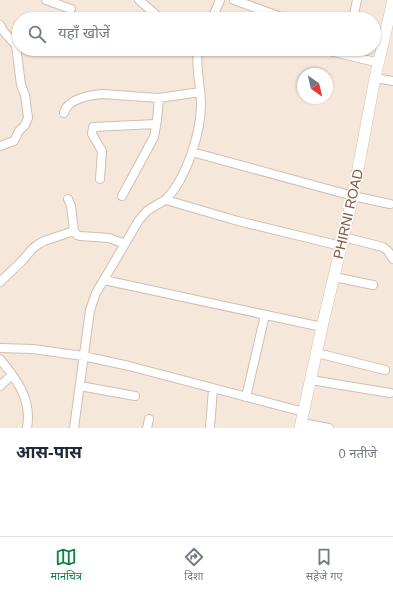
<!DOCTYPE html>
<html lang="hi">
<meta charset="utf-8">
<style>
body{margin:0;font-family:Arial,"Noto Sans Devanagari",sans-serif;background:#f6f6f7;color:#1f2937}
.compass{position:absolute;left:297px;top:68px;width:36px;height:36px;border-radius:50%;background:#fff;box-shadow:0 1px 3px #0004;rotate:146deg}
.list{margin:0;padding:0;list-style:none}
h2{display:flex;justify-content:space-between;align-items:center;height:52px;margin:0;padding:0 16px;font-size:17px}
h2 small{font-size:13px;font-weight:400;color:#747a83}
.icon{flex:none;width:22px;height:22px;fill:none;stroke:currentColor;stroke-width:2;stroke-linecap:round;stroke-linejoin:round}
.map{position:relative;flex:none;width:393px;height:428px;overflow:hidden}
.search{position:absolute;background:#fff;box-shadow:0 1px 3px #0004;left:12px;right:12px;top:12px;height:44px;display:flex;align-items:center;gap:10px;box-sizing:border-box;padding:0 14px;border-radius:22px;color:#747a83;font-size:15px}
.sheet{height:108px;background:#fff}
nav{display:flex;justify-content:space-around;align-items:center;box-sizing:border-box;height:56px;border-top:1px solid #e0e1e3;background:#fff;font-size:11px;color:#747a83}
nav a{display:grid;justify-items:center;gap:2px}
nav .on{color:#0b8043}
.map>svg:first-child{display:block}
.residential{fill:#f5e8da;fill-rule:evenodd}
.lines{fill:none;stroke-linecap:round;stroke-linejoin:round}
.street-casing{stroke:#d1beb0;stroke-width:10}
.secondary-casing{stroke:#d6c0b0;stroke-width:12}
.street{stroke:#fff;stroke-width:8}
.secondary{stroke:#fff;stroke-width:11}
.labels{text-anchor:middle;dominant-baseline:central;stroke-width:3.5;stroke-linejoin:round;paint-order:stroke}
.street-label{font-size:14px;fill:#7a5c4d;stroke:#fffaf3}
</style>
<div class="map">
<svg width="393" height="428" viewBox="0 0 393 428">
<rect width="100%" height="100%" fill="#fdf6ec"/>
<path class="residential" d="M0,0H393V428H0ZM19,19H374V49H19ZM303,74H327V98H303Z"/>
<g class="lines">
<defs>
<path id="street" d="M46,0L71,9
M139,0L161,19
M234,0L287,19
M212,19L220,0
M353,19L357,0
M0,25L4,32L16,45L21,85L25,95L28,118L25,125L19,131L14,141L0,146
M322,49L379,63
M375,78L393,81
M64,113C67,99 90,95 102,94L159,98L200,92
M192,152L353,196L390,204
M100,179L102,151L92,134L93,127L156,124
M122,196L154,137L157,120L159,98
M68,199L71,206L74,231L77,235L80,236L109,238L125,244
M166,200L238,221L341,246
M343,237L383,247L388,251L393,259
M334,277L373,285
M104,280L322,327
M0,282L23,260L32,249L37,245L44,241L74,231
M0,348L33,349L83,356L129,366L304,412
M317,353L385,370
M0,359C17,380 32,399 27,428
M311,380L390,393
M0,386L12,375
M80,386L135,396
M246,397L265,315
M302,423L329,428
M74,428L90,310L96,293L139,220C142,217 144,214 147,211C153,206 162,203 167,198C187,177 201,132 201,104C201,87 195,65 198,49
M147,428L149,419
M210,428L213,389"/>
<path id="secondary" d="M300,428L322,327L353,196L375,78L393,0"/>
</defs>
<use href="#street" class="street-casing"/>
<use href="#secondary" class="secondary-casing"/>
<use href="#street" class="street"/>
<use href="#secondary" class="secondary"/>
</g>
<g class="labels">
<g class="street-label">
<text transform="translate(348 214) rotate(-77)">PHIRNI ROAD</text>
</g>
</g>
</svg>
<svg class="compass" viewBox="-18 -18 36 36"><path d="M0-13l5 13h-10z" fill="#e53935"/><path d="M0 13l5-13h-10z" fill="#747a83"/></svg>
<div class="search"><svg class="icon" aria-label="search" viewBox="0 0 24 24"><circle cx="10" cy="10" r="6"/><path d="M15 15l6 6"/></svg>यहाँ खोजें</div>
</div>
<section class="sheet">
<h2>आस-पास<small>0 नतीजे</small></h2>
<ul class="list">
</ul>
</section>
<nav>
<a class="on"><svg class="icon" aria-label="map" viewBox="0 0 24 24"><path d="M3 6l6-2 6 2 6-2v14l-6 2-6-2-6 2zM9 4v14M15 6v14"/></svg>मानचित्र</a>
<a><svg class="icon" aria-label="directions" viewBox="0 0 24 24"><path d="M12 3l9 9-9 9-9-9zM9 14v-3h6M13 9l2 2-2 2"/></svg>दिशा</a>
<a><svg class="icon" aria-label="saved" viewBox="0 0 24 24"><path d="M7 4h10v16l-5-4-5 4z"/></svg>सहेजे गए</a>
</nav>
